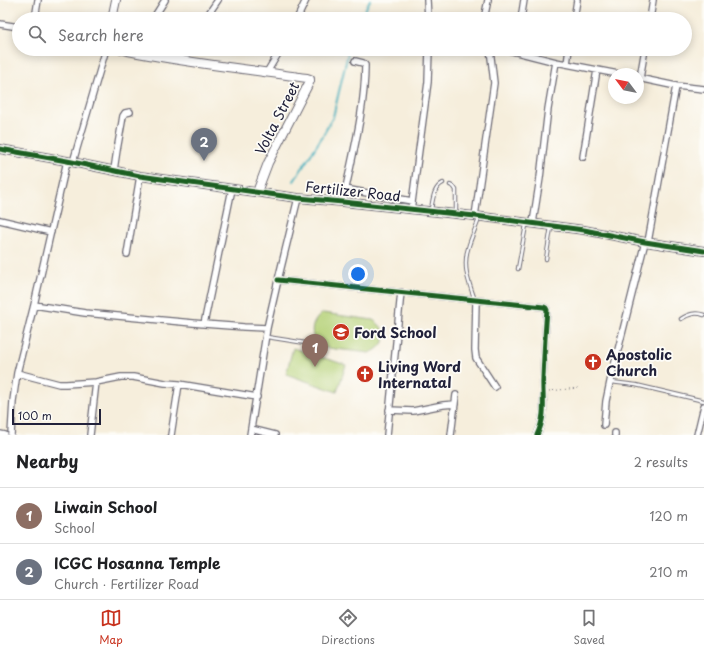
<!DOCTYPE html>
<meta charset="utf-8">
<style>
body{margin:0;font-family:"Playpen Sans",sans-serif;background:#f2f2f2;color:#202124}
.compass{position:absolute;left:608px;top:68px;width:36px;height:36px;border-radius:50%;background:#fff;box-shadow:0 2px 10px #0003;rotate:302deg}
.scale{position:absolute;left:12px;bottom:10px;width:89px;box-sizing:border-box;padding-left:4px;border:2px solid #22223b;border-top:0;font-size:11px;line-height:14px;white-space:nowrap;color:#22223b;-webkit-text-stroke:3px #fdfcf7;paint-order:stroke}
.you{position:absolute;left:358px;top:274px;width:14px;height:14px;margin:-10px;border:3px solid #fff;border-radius:50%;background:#1a73e8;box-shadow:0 0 0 6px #1a73e833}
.badge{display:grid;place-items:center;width:26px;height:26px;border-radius:50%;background:#c8321e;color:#fff;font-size:13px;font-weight:700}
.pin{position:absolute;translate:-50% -33px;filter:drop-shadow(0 1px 2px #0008)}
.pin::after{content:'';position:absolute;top:21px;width:14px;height:12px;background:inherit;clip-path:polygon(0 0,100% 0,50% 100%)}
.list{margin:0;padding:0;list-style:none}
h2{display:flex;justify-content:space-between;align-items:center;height:52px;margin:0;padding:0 16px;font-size:17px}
h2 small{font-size:13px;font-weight:400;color:#757577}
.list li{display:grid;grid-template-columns:26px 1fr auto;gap:12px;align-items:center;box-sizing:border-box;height:56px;padding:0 16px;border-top:1px solid #e0e0e0}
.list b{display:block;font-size:15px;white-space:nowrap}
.list p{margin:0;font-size:13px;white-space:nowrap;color:#757577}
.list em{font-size:13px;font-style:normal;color:#757577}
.icon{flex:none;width:22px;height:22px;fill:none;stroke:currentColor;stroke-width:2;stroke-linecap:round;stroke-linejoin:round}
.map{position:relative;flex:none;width:704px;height:435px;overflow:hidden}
.search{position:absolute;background:#fff;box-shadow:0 2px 10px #0003;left:12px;right:12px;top:12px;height:44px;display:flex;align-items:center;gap:10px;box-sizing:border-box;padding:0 14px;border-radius:22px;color:#757577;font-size:15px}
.sheet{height:164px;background:#fff}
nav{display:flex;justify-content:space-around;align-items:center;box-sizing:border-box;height:56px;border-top:1px solid #e0e0e0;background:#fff;font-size:11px;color:#757577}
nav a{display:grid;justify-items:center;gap:2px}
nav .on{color:#c8321e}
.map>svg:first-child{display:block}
.green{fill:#b5d178;stroke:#6c7a5a}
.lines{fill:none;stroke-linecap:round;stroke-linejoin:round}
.stream{stroke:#43b1bf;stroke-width:2}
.lane-casing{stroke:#6c6973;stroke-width:4.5}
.street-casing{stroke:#6c6973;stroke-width:8}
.secondary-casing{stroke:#6c6973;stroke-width:10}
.path{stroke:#6c6973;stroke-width:1;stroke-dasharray:1 3;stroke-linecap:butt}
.lane{stroke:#fff;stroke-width:2.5}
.street{stroke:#fff;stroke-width:5.5}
.secondary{stroke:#fff;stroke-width:8}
.cycleway-casing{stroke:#fdfcf7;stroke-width:8}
.cycleway{stroke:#1b5e20;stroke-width:5}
.labels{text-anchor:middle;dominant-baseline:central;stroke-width:3.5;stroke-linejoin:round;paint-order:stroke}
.street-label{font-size:14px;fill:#22223b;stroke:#fdfcf7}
.poi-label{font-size:14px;font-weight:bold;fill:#22223b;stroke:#fdfcf7;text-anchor:start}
</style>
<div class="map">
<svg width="704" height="435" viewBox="0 0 704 435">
<rect width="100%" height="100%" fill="#fdfcf7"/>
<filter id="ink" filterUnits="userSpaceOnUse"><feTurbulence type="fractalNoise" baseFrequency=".025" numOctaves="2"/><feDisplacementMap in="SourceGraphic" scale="8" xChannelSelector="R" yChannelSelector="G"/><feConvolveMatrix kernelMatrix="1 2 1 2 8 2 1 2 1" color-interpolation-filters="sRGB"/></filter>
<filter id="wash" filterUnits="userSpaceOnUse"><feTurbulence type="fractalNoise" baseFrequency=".012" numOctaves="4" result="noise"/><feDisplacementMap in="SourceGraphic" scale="16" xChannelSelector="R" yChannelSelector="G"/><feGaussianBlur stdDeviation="0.9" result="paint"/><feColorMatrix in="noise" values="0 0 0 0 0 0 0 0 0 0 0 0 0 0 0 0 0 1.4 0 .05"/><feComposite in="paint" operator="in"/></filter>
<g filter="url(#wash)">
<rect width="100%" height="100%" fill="#f6eedc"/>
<path class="green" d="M323,313L373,320C390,330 387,347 369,353L319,347C309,335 310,322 323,313Z
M293,348L346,365L337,392L286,374Z"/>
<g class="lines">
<path class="stream" d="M358,19L365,10L370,0
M294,181L322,137L333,117L349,49"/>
</g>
</g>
<g filter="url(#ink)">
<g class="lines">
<defs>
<path id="lane" d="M450,185L454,187L456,190V212
M431,209C433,200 433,188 443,183
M546,259L551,227
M518,269L526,225
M475,300C468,281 462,265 469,245C472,236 476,227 479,219
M681,319C689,314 695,312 704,315
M267,337L312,344
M611,382L636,385L704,401"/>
<path id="street" d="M427,0L428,19
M368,16L386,19
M35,19L38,0
M153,19L165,0
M205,19L218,0
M297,19L306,0
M484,19L488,0
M521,19L524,0
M574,19L577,0
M650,19L653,0
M0,24L19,27
M505,49L556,62
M178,60L186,49
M567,64L569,49
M267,72L281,49
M638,78L676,86
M640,78L645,49
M583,157L597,70
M73,162L106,49
M114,170L117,150L122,122L123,116L125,113L130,112
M345,189L412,201
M343,202C352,157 365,111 365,65L363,63L355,61
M411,210L428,82L429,49
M475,216L494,83L490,49
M0,220L51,232
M533,223L540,178L548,109L556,62L618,74
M648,242L676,86L704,89
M127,254L140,176
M278,280L544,307L546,308L547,310C545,333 544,355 543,378C542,399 547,414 537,435
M476,300L475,350L476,358L495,387
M34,305L85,313L204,324L244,327L267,328
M204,324L232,189
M17,373L59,384H66L96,382L121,377H133L165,383L179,384L257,397
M389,410L413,411L443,405L455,404
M604,425L606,401L610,382L645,242
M251,429L275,435
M0,434L5,435
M11,435L13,401L17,373L34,305L67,161
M90,435L96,382
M171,435L179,384
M250,435L267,328L278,280L298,198
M387,435L401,292
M451,435L456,395
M615,435V433
M697,435L704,406"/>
<path id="secondary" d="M112,19L116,0
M121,49L128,51C187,63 247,69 307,78L310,79V81L268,163L257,192
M0,149L67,161L140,176L298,198L343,202L475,216L584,230L645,242L704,251"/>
</defs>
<use href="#lane" class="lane-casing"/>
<use href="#street" class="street-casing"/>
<use href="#secondary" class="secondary-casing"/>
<path class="path" d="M549,391L578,388"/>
<use href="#lane" class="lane"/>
<use href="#street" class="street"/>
<use href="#secondary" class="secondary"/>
<defs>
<path id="cycleway" d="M0,149L67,161L140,176L298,198L343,202L475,216L584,230L645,242L704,251
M278,280L544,307L546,308L547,310C545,333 544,355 543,378C542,399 547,414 537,435"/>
</defs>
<use href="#cycleway" class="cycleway-casing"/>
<use href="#cycleway" class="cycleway"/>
</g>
</g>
<defs>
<symbol id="school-disc" viewBox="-11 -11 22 22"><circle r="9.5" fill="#c8321e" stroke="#fdfcf7"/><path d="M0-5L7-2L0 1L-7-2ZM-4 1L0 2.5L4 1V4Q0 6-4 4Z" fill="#fff"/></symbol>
<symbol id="church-disc" viewBox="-11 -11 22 22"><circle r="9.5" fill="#c8321e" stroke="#fdfcf7"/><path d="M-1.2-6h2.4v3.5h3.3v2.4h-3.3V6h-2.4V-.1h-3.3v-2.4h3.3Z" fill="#fff"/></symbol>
</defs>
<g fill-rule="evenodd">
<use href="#school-disc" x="331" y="322" width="20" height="20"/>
<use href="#church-disc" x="583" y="352" width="20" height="20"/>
<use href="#church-disc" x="355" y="364" width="20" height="20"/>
</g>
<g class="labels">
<g class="street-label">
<text transform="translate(277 118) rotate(-63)">Volta Street</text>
<text transform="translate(353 191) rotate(6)">Fertilizer Road</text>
</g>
<g class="poi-label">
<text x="354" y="332">Ford School</text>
<text x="606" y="354">Apostolic<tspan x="606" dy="16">Church</tspan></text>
<text x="378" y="366">Living Word<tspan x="378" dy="16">Internatal</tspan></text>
</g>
</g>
</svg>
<svg class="compass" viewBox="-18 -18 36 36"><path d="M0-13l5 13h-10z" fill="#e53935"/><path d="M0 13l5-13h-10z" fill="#757577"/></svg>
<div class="scale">100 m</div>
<div class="you"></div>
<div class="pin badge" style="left:315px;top:367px;background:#8d6e63">1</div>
<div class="pin badge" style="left:204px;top:161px;background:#6b7280">2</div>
<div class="search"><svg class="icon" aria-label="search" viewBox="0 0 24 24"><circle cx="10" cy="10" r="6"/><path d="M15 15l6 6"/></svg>Search here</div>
</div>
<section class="sheet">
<h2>Nearby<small>2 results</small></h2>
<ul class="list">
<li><span class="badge" style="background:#8d6e63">1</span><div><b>Liwain School</b><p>School</p></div><em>120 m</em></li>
<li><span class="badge" style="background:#6b7280">2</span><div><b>ICGC Hosanna Temple</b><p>Church · Fertilizer Road</p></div><em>210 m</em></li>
</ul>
</section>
<nav>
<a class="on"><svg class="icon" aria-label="map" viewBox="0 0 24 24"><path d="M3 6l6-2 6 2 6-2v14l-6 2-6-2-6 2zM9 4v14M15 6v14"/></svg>Map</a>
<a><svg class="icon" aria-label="directions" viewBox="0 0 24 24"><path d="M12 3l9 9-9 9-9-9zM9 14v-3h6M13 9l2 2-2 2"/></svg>Directions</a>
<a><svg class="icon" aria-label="saved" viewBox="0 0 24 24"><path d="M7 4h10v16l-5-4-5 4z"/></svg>Saved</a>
</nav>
